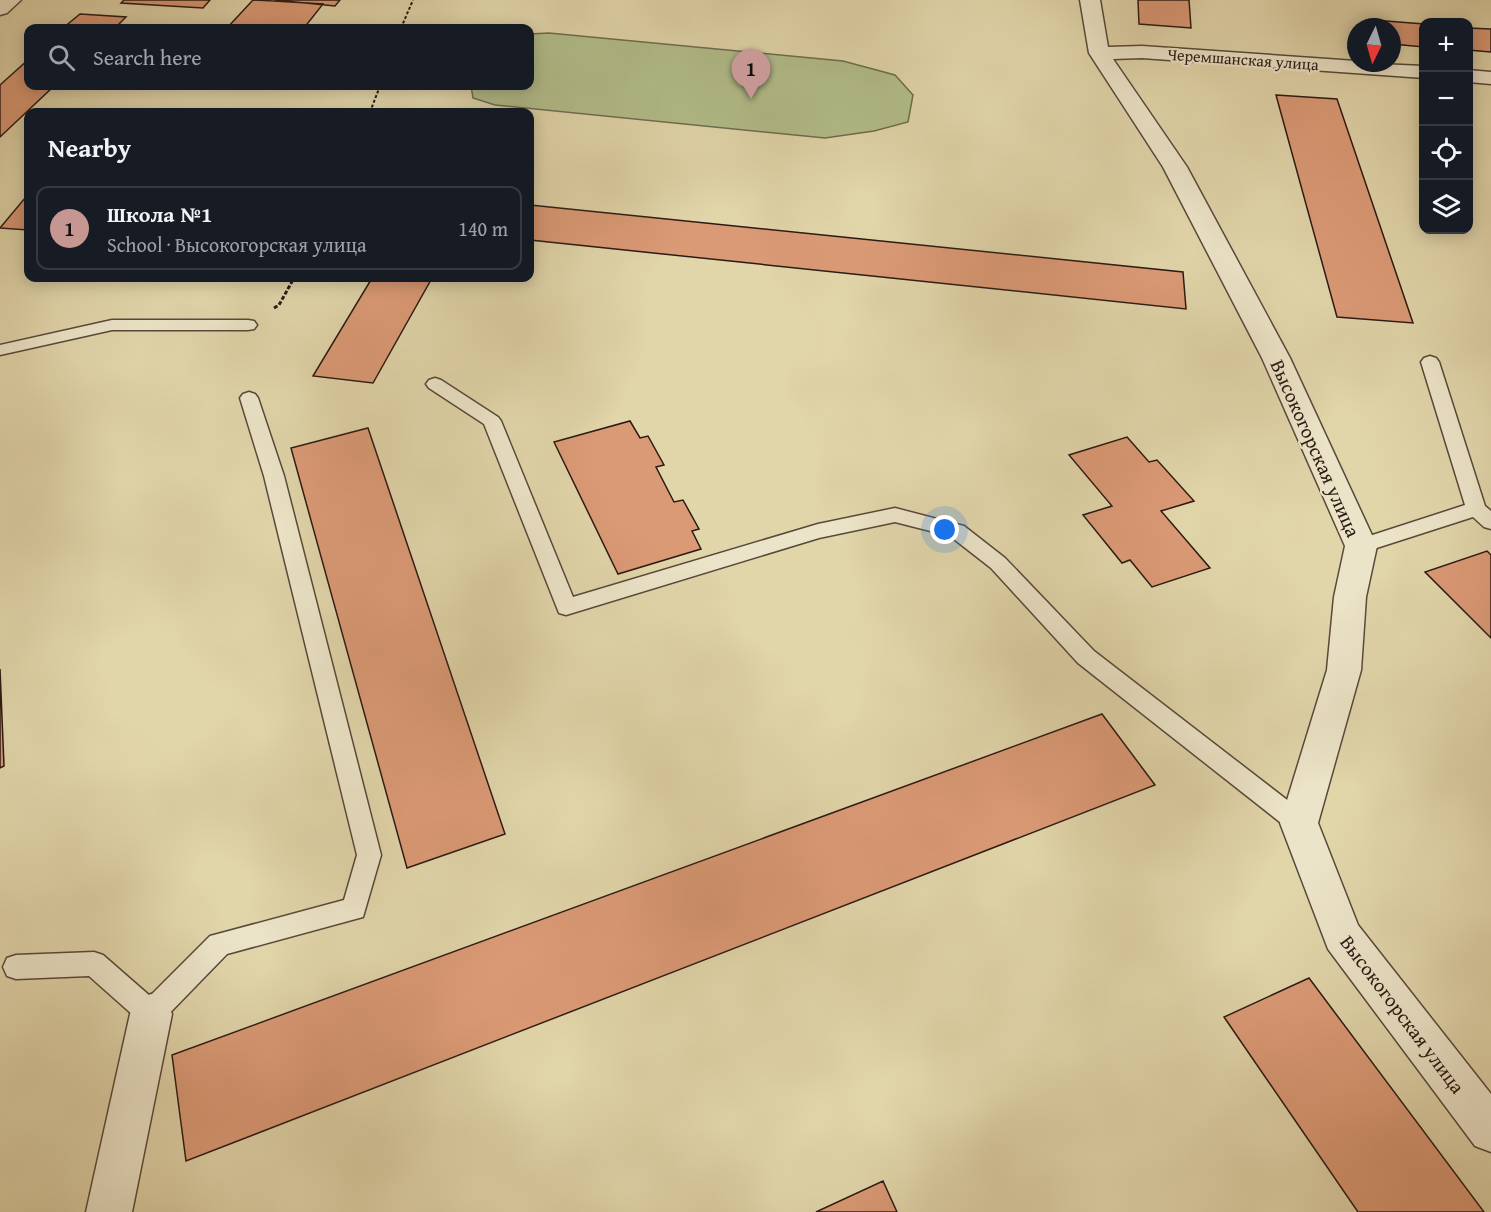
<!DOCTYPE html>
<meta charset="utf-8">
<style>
body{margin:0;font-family:"Gentium Book Plus",serif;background:#242831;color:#f1f3f6}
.controls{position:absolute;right:18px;top:18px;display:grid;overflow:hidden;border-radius:12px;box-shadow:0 3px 15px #0003}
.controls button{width:54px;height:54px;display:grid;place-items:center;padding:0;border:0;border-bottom:2px solid #363941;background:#171b24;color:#f1f3f6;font:30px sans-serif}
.compass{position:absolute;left:1347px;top:18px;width:54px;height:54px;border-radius:50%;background:#171b24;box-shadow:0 3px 15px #0003;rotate:185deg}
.you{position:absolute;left:945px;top:530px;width:21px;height:21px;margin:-15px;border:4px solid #fff;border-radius:50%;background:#1a73e8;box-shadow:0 0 0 9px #1a73e833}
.badge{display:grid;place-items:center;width:39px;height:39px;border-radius:50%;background:#c59692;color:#111;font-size:20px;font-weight:700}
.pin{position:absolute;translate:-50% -50px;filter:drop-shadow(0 2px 3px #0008)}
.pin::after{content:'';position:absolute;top:32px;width:21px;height:18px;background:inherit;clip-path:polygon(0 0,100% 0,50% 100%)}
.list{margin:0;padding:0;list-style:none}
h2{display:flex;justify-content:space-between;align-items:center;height:78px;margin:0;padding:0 24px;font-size:26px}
h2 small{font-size:20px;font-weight:400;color:#9ea1a6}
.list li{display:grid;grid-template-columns:39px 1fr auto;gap:18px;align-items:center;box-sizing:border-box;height:84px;margin:0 12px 12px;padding:0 12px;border:2px solid #363941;border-radius:12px}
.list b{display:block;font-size:22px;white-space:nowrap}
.list p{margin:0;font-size:20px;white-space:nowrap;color:#9ea1a6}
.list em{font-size:20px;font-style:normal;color:#9ea1a6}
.icon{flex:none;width:33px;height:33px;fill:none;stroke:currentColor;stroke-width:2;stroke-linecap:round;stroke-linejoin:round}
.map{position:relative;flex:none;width:1491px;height:1212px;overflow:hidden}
.search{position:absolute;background:#171b24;box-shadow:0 3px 15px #0003;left:24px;top:24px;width:510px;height:66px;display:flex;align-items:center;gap:15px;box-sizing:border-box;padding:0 21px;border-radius:12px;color:#9ea1a6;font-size:22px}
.panel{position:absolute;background:#171b24;box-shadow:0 3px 15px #0003;left:24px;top:108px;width:510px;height:174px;border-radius:12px}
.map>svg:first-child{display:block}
.green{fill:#b1bd8a;stroke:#6e6c4f;stroke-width:1.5}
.building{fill:#db9a76;stroke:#2b1a14;stroke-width:1.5}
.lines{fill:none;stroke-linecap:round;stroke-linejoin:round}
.lane-casing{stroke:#58493a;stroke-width:3}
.street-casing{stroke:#58493a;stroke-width:3}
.path-far1{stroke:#2b1a14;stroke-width:2;stroke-dasharray:3 2;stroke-linecap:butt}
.path{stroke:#2b1a14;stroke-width:3;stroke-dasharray:4 2;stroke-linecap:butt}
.lane{fill:#ece4c8;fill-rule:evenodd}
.street{fill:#ece4c8;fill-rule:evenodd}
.labels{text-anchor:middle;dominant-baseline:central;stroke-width:4.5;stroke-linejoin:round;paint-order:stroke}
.far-street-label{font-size:16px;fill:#2b1a14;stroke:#ece4c8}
.street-label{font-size:20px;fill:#2b1a14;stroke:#ece4c8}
</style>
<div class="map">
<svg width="1491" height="1212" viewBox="0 0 1491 1212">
<rect width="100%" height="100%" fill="#e1d5aa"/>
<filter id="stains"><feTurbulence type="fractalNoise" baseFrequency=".00333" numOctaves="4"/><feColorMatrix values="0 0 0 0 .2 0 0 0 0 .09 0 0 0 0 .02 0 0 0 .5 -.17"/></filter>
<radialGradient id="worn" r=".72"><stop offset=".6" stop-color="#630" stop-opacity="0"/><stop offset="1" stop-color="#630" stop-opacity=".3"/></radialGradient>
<path class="green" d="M549,33L843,61L895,75L913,95L908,122L874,131L825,138L495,105L473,98L471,86H530V34Z"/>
<path class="building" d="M124,0H210L203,8L121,3Z
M253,0L274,1L323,4L304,28H227Z
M275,0H340L335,6Z
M1138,0H1189L1191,28L1139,24Z
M80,14L126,17L115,28H63Z
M1373,20L1424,24V47L1392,44V27H1375Z
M1468,28L1491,29V52L1468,50Z
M28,60V86H54L0,137V85Z
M1276,95L1337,99L1413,323L1337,317Z
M25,198L28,199V230L0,228Z
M530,205L1183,272L1186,309L530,240Z
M372,278H432L373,383L313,376Z
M630,421L640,438L648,436L664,465L656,467L674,502L683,500L699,529L692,531L701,549L618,574L554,442Z
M368,428L505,834L407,868L291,448Z
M1127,437L1149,462L1157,460L1194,501L1161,511L1210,568L1152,587L1130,560L1122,563L1083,515L1112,506L1069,455Z
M1487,551L1491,555V638L1425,572Z
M0,669L4,766L0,768Z
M1102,714L1155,785L186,1161L172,1055Z
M1309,978L1484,1212H1358L1224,1017Z
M883,1181L897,1212H816Z"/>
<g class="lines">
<defs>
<path id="lane" d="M112,320H248L254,321L257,325L254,329L248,330H112L0,355V345Z
M1430,356L1436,358L1439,362L1485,506L1491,511V529L1484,527L1473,517L1361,553L1354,551L1351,546L1354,541L1465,505L1421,362L1424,358Z
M435,378L441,380L498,417L501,421L573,597L818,524L895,508L964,526L1005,558L1094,651L1308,816L1311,823L1308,830L1299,833L1290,830L1078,663L991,568L950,536L895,522L819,538L566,615L559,613L484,424L429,388L426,384L429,380Z
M249,392L255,394L258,398L284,476L381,855L363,917L227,954L160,1023L151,1027L142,1023L89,976L16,979L7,976L3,967L7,958L16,955L94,952L103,955L150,996L210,936L344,900L357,855L264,476L240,398L243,394Z"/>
<path id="street" d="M0,0H21L7,13L0,15Z
M1080,0H1100L1108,47L1142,46L1356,61V63L1424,66V78L1142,58L1113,59L1187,167L1290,358L1377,546L1366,597L1361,670L1318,823L1358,925L1491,1094V1152L1475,1146L1328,949L1280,823L1327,670L1334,597L1345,546L1262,358L1163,167L1089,53Z
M1468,70L1491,72V84L1468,82Z
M151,994L166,1000L172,1014L132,1212H86L130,1014L136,1000Z"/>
</defs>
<use href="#lane" class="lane-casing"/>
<use href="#street" class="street-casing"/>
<path class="path-far1" d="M401,28L413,0
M370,112L380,86"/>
<path class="path" d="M274,308L279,305L294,278"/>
<use href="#lane" class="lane"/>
<use href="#street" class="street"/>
</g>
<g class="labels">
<g class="far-street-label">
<text transform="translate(1243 59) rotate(4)">Черемшанская улица</text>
</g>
<g class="street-label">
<text transform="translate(1316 448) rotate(66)">Высокогорская улица</text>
<text transform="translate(1403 1014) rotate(53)">Высокогорская улица</text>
</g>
</g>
<rect width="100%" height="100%" filter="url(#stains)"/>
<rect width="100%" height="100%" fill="url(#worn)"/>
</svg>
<div class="controls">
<button>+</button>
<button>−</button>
<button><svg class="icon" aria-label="locate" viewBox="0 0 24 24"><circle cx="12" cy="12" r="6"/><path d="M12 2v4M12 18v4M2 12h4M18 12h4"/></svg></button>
<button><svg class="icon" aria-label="layers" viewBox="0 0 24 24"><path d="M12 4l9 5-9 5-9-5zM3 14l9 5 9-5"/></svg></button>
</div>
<svg class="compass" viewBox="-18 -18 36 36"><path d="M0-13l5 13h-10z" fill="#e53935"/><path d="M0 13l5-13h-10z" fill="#9ea1a6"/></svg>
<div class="you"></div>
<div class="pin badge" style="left:751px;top:99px">1</div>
<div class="search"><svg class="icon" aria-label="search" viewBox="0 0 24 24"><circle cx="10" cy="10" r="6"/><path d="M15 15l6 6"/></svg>Search here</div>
<section class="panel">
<h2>Nearby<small></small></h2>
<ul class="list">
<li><span class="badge">1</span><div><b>Школа №1</b><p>School · Высокогорская улица</p></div><em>140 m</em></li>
</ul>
</section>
</div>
